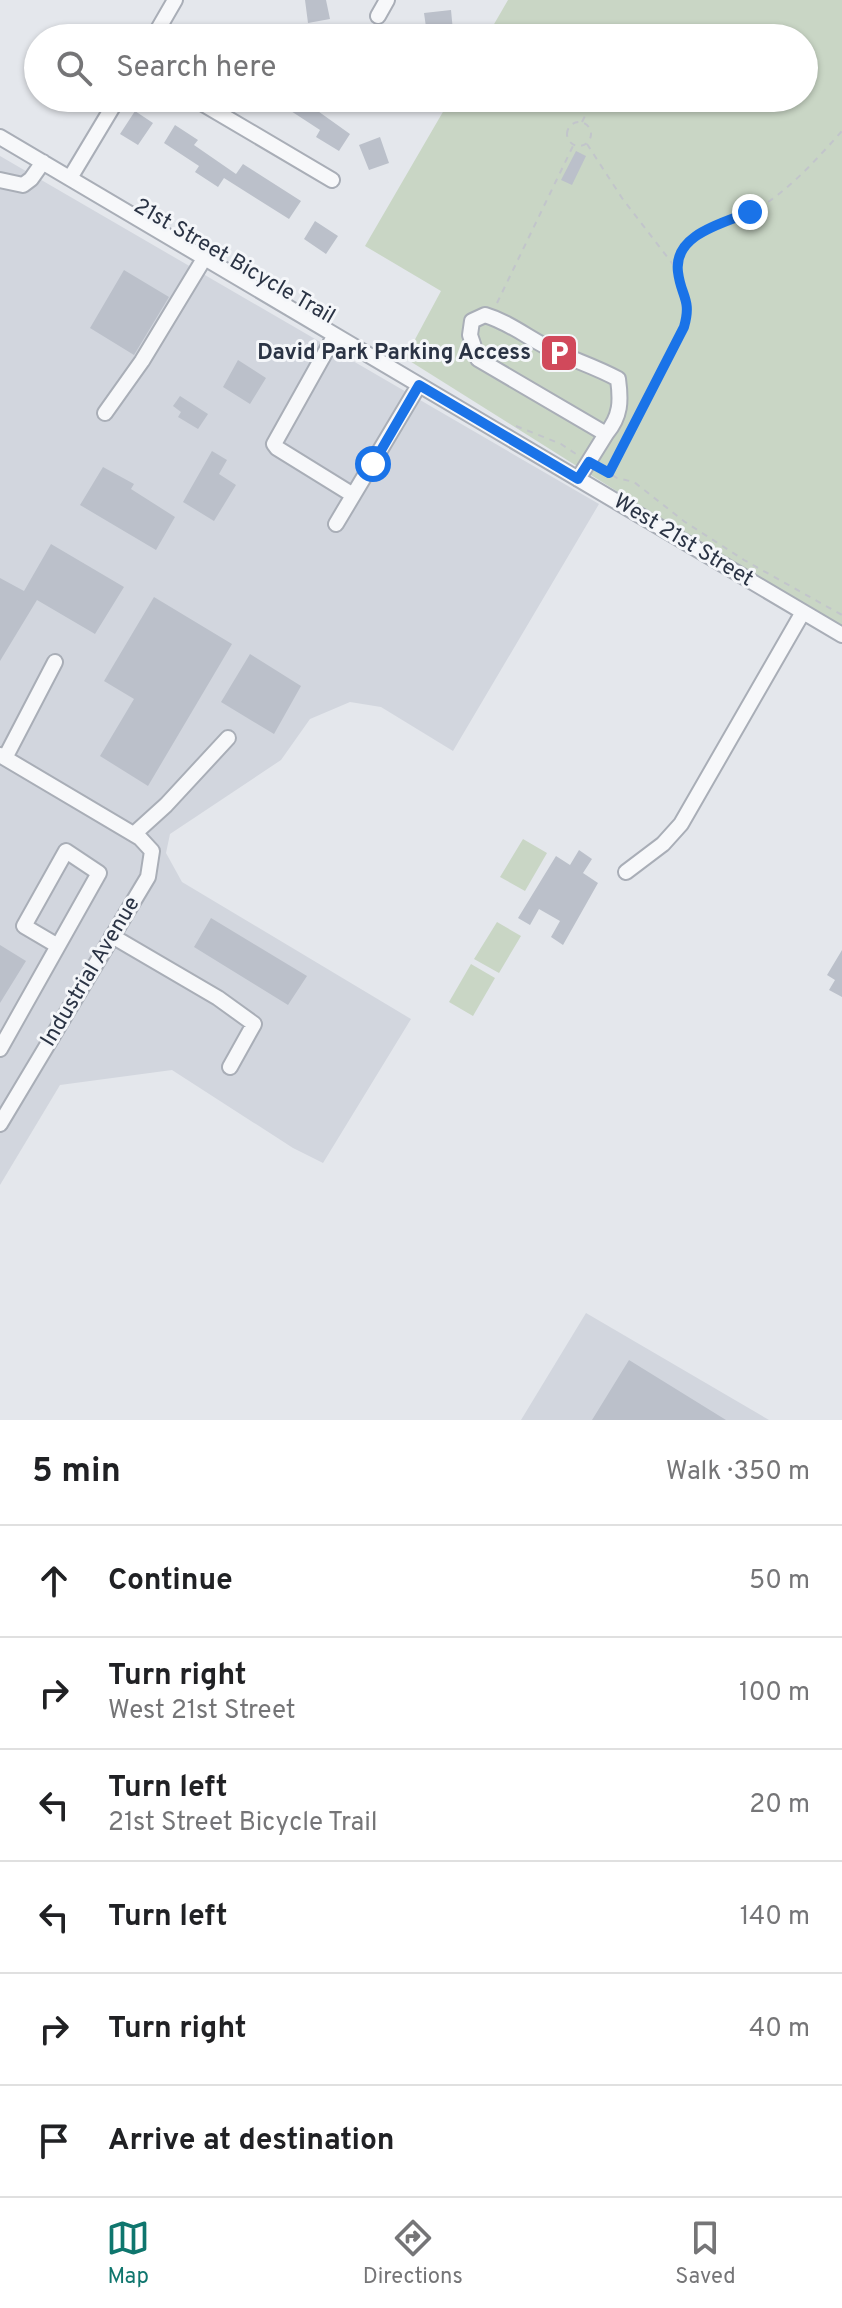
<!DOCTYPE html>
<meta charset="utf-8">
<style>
body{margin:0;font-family:Overpass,sans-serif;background:#f2f2f2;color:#202124}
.stop{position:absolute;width:24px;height:24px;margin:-18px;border:6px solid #1a73e8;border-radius:50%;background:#fff}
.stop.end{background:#1a73e8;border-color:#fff;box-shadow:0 2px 8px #0008}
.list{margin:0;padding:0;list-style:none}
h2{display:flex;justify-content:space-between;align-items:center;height:104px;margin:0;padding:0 32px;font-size:34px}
h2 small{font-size:26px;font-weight:400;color:#757577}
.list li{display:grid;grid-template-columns:52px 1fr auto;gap:24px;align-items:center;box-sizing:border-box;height:112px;padding:0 32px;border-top:2px solid #e0e0e0}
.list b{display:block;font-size:30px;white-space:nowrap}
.list p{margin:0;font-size:26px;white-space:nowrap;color:#757577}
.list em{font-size:26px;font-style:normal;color:#757577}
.icon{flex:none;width:44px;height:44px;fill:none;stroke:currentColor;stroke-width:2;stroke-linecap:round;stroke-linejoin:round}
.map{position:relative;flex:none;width:842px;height:1420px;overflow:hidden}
.search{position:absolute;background:#fff;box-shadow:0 2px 6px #0004;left:24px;right:24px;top:24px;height:88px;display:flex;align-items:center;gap:20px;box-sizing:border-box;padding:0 28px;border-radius:44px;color:#757577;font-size:30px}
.sheet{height:776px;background:#fff}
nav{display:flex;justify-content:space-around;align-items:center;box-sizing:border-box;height:112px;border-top:2px solid #e0e0e0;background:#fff;font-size:22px;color:#757577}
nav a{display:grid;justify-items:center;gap:4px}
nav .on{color:#0f766e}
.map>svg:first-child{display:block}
.built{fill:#d2d6de}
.green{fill:#c9d6c5}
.building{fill:#bbc0ca}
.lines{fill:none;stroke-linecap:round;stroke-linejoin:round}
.minor-casing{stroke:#a9aeb7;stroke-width:18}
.path{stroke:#c2c5cb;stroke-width:2;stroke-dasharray:6 6;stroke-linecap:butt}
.minor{stroke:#f7f8fa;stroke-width:14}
.route{stroke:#1a73e8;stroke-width:10}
.labels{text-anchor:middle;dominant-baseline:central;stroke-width:6;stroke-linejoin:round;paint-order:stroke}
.street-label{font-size:22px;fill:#2b3445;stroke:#f4f6f9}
.poi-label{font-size:22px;font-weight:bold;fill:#2b3445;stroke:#f4f6f9;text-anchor:end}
</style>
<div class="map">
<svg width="842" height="1420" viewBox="0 0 842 1420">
<rect width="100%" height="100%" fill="#e4e7ec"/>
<path class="built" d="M0,156L599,504L453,751L381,707L350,702L310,719L281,760L170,834L166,853L182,882L411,1019L323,1163L293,1148L172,1070L60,1085L0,1185Z
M586,1313L769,1420H521Z"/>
<path class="green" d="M508,0H842V633L405,358L441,291L365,246L451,98H804V38H486Z
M523,839L547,853L525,891L500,877Z
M497,922L521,936L499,973L474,959Z
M471,964L495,978L473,1016L449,1002Z"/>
<path class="building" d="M305,0H326L330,19L308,23Z
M451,10L453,31L427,34L424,13Z
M271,98H310L318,104L315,109L350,134L339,151L316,137L320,130Z
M135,111L153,123L138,145L120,134Z
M175,125L198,140L194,145L236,174L243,164L301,201L289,219L224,178L218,187L195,172L199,166L164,143Z
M380,137L389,163L369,170L359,145Z
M576,151L586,156L572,185L561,180Z
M315,221L338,236L326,254L304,239Z
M124,270L169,297L134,355L90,328Z
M238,360L266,378L250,404L223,387Z
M180,396L208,414L198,429L178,417L181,412L173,406Z
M212,451L227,460L219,474L236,485L214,521L183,502Z
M103,467L134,484L131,489L175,517L156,550L80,505Z
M51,544L124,587L95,634L37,600L0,661V578L24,591Z
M154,597L232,644L148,786L100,756L134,699L104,681Z
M250,654L301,686L274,734L221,702Z
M579,850L592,859L583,873L598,883L563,945L551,937L560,921L539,909L530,925L518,918L556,856L570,865Z
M211,918L307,976L288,1005L194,947Z
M0,945L26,961L0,1003Z
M842,950V997L829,990L835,980L827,975Z
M629,1360L726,1420H592Z"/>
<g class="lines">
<defs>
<path id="minor" d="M378,16L387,0
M153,38L175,0
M193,98L332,180
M0,137L842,635
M70,178L118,98
M0,180L23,185L31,179L43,162
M335,335L274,444L277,448L353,495
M105,413L142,361L205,257
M578,479L606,434L478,359L470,335L472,321L485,315C512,323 533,342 559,353C579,362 598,368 618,379C621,401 621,416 606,434
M336,524L419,385
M0,755L140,838L152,851L148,877L0,1124
M5,758L55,662
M134,834L166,805L228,738
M626,872L663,844L681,824L803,612
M112,936L218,998L254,1024L230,1067
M0,1049L99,873L66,851L24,926L58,946"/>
</defs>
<use href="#minor" class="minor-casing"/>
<path class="path" d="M567 134a12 12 0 1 1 24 0a12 12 0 1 1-24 0Z
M582,122L594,98
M587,144L622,198L678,271L687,299L688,314L684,327L609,472
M678,270C680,258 683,245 693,238C709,225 732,222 750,213C786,194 815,161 842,131
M497,303L573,146
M516,426L561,444L579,456
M602,469L617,478L634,482L685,522L744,560L842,615"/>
<use href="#minor" class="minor"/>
</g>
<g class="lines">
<path class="route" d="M373,464L419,385L578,479L589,462L609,473L684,327C692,299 681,297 678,272C673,234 724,223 750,212"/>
</g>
<defs>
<symbol id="parking-square" viewBox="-11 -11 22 22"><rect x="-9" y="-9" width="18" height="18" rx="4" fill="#d1495b" stroke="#f4f6f9"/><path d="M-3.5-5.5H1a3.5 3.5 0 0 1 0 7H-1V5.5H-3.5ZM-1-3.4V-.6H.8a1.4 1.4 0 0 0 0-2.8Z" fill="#fff"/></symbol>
</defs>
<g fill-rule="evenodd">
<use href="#parking-square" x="537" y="331" width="44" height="44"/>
</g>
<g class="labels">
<g class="street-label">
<text transform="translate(234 262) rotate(30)">21st Street Bicycle Trail</text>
<text transform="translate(683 541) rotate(31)">West 21st Street</text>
<text transform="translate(91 972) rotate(-59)">Industrial Avenue</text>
</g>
<g class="poi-label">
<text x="531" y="353">David Park Parking Access</text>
</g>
</g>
</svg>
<div class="stop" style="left:373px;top:464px"></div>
<div class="stop end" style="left:750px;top:212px"></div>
<div class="search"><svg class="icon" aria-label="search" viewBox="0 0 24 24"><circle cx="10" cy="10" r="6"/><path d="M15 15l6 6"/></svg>Search here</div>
</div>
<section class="sheet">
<h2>5 min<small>Walk · 350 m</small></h2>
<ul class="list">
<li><svg class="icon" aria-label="ahead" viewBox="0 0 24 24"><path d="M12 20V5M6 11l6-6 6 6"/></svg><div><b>Continue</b></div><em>50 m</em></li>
<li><svg class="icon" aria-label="right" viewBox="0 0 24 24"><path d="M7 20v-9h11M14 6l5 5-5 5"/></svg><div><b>Turn right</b><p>West 21st Street</p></div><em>100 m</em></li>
<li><svg class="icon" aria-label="left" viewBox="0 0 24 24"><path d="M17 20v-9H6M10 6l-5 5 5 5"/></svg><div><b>Turn left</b><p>21st Street Bicycle Trail</p></div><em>20 m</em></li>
<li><svg class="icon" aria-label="left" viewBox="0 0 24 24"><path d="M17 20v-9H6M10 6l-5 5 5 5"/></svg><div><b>Turn left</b></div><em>140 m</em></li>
<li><svg class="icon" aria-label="right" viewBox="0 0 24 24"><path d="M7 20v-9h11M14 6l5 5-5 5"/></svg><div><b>Turn right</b></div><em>40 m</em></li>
<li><svg class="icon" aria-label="arrive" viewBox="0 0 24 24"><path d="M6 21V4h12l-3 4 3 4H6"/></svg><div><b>Arrive at destination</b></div></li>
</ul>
</section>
<nav>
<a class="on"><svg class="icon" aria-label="map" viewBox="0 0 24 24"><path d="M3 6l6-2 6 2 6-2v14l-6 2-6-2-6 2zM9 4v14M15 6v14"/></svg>Map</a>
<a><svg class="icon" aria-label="directions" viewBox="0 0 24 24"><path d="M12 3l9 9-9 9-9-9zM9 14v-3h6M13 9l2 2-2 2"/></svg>Directions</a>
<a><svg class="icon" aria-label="saved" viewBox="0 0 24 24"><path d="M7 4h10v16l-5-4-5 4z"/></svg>Saved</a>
</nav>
